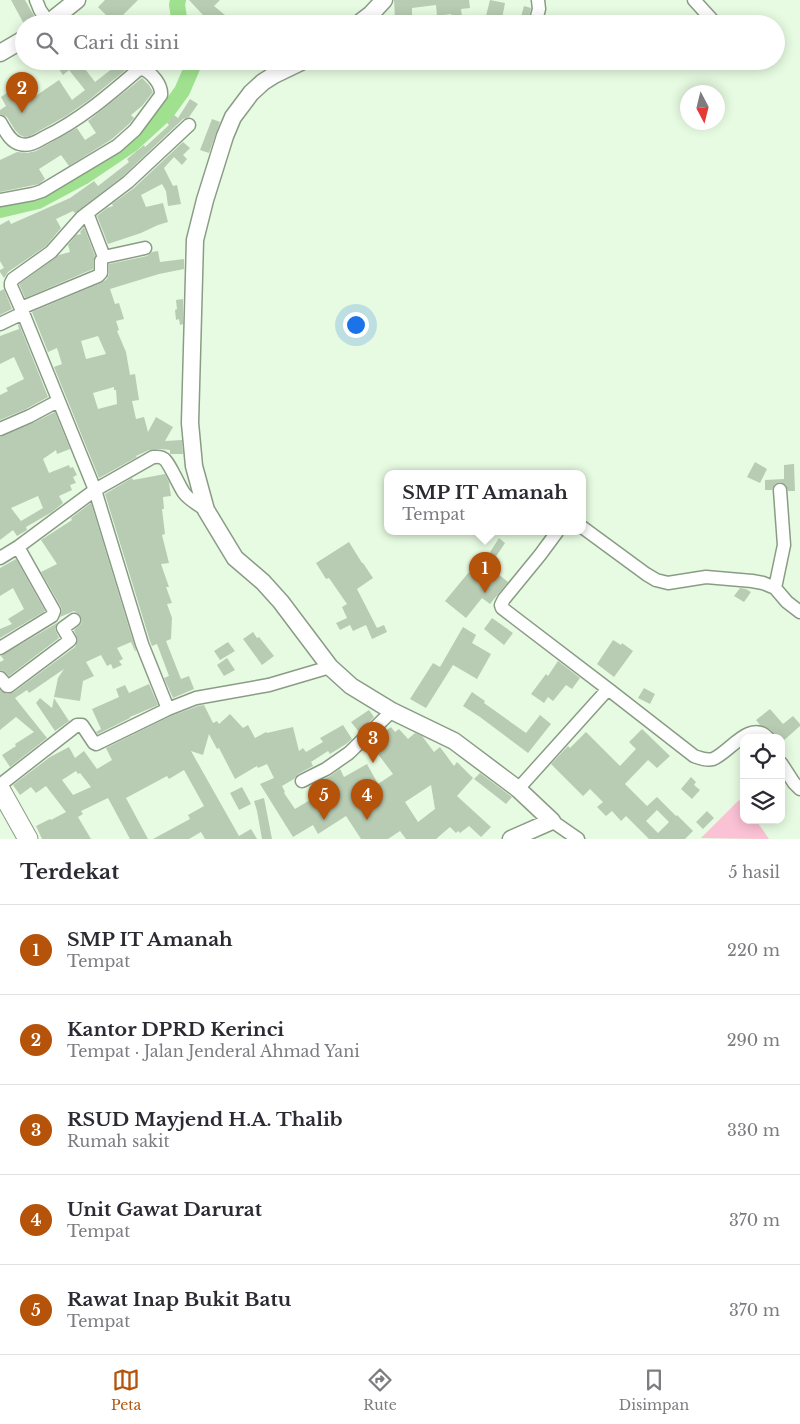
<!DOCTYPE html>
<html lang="id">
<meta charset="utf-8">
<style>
body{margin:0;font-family:"Libre Baskerville",serif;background:#f7f7f7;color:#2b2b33}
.controls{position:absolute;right:15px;bottom:15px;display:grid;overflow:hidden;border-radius:10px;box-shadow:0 2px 12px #0003}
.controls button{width:45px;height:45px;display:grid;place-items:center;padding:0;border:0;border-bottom:1px solid #e1e1e2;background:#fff;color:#2b2b33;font:25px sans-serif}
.compass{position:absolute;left:680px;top:85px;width:45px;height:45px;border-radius:50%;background:#fff;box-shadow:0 2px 12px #0003;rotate:173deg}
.you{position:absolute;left:355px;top:324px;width:18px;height:18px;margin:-12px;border:4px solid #fff;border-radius:50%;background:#1a73e8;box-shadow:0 0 0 8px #1a73e833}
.badge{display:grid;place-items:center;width:32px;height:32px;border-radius:50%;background:#b45309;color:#fff;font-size:16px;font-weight:700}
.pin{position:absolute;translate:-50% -41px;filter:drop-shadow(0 1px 2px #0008)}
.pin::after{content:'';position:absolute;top:26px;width:18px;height:15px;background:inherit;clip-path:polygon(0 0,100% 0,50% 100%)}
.popup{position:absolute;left:384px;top:470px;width:202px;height:65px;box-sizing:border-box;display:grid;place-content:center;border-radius:10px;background:#fff;filter:drop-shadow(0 1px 4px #0005);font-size:16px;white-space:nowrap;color:#7c7c81}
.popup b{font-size:19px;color:#2b2b33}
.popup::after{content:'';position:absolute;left:50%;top:100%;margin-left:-10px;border:10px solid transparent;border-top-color:#fff}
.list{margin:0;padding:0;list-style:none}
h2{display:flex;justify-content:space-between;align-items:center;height:65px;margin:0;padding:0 20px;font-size:21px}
h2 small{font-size:16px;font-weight:400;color:#7c7c81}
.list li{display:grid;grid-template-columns:32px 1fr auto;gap:15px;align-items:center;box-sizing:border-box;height:90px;padding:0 20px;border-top:1px solid #e1e1e2}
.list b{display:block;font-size:19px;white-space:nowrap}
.list p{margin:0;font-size:16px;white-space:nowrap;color:#7c7c81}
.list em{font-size:16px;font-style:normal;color:#7c7c81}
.icon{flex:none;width:28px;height:28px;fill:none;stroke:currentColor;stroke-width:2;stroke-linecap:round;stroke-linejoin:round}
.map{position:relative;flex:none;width:800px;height:839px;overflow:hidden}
.search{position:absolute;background:#fff;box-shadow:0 2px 12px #0003;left:15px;right:15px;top:15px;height:55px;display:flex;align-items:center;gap:12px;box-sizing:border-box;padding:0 18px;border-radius:28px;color:#7c7c81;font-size:19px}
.sheet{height:515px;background:#fff}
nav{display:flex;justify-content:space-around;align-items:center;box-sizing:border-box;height:70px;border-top:1px solid #e1e1e2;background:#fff;font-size:14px;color:#7c7c81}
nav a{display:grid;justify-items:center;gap:2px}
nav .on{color:#b45309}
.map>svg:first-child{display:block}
.green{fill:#fbc1d4}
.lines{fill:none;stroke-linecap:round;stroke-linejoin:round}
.river{stroke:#a0e18f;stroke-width:16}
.building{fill:#b8ccb3;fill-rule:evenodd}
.minor-casing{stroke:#8a9c85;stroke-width:15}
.major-casing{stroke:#8a9c85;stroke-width:19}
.highway-casing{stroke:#8a9c85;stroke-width:21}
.minor{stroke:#fff;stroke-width:12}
.major{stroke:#fff;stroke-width:16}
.highway{stroke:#fff;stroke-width:19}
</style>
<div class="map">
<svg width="800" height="839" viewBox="0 0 800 839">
<rect width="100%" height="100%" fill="#e7fbe2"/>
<path class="green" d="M739,800L744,805V820H756L769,839L701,838Z"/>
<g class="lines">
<path class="river" d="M178,0L177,5L180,24
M0,210L38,201L83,177L132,144L166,113L182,91L195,61"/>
</g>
<path class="building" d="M11,0H25L37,21L32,24H24Z
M105,0H138L114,24H102L109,18L98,7Z
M189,0H220L214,6L236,24H214L202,14Z
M394,0H469L470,8L461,9L463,24H452L451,14L437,16L436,5L412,8V17L395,18Z
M490,0L505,3L501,24H484Z
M524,6L531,8L527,24H519Z
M53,61H79L95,82L122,61H132L134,63L89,100L66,116L30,136L24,137L20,135L15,130L7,117L0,114V110L6,106L1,97L17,86L23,95L30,90L34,97L59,80L72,100L85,90L69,70L63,75Z
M142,78L149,85L153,92L142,106L131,115L134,118L129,124L112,139L69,166L61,155L39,169L45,179L39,184L0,192V160L17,152L27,153L36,151L77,128L85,140L96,133L88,121Z
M190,99L198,104L189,117L183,119L123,176L75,213L73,211L56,219L61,228L46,246L8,272L4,278L0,272V270L4,268L0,261V225L9,220L11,224L70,198L94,181L98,186L129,162L127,159L144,145L145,147L169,125L167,123L174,115L178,118Z
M212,119L220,122L209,153L200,150Z
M183,142L190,148L183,155L187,159L182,165L174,157L164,168L173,186L177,185L181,204L168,206L166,191L162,184L141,195L146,207L163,203L168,222L158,225L141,233L108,244L97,216L107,208L113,206L112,204L134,188Z
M84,227L95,256L93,261V269L25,298L19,284L59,255L70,252L68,245L76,235L81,234L80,232Z
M158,251L160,262L184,259V269L159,274L110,289L115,304L119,303L124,319L116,321L119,330L117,331L126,352L130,375L135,374L139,400L132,401L136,419L144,417L148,432L156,417L173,427L165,441L182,440L183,454H170V450L160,449L149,450L136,456L137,457L99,478L54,367L62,364L57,348L48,352L32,312L101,283L107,279L109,274V264L147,256L152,252ZM98,336L106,354L86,359L81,341ZM114,387V390H116L117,404L98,409L93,393Z
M4,289L12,309L0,315V291Z
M183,299V324L180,325L179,319L176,320L175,310L177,309L176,300Z
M19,324L48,397L26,409L0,420V395L8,391L6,388L24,379L14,357L0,364V336L19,329L18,325Z
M55,412L70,449L57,454L56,450L43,459L49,473L69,465L70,468L73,467L77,475L73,477L76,483L70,485L72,490L59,496L63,503L52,512L26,527L27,530L17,536L13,530L0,540V437L33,423ZM38,496L43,508L21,521L11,508Z
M755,462L767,469L760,483L747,477Z
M794,464L795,491H788L786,485L780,482L775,484L772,490H765V480L784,479V465Z
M165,474L169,482L171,496L163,497L164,509H162L165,534L162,535L169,563L161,564L169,587H166L172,603L167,604L172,618L171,639L166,641L181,679L189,676L194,689L173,698L164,678L169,676L157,644L152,646L150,641L105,494L132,478L133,480Z
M91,503L136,651H135L131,642L117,648L123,659L119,661L122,665L113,669L111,664L107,666L101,655L86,662L94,676L83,681L80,701L54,697L58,678L64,669L29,693L27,690L15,698L47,738L10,767L2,755L16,746L15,744L34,732L16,717L0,730V690L7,694L14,692L75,647L78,640L74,630L81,624L82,620L80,615L74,611L60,617L62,611L61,607L41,572L57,564L41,540L72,520L71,518Z
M499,538L505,543L493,561L492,569L508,582L490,604L482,598L466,618L445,601L469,572L478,580L479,556L487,557Z
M349,542L362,563H363L373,578L357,589L377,628L384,625L387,632L372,639L366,625L353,631L350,625L340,630L336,623L347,618L342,607L347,604L329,578L326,579L316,563Z
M16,559L45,611L0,638V629L12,624L8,619L24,609L13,588L0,596V568Z
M740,588L746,589L751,592L744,602L734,596Z
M492,618L513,633L504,645L484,629Z
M57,623L55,629L59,638L9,676L3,671L0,670V662L4,660L1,656Z
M463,627L476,635L472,643L491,654L477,679L453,665L426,708L410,699L433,663L440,667Z
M253,632L257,638L259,637L274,656L262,665L243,639Z
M613,640L621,645L622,643L633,651L614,677L597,664Z
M228,642L235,651L220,660L214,651Z
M227,658L235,670L224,676L217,665Z
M558,661L580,678L572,689L566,685L553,701L548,697L544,703L531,694L546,674L548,676Z
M149,684L158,705L130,717V718L98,734L96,732L101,729L92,709L119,697L116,689L125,685L129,693Z
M644,688L655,694L650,704L638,698Z
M472,692L485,701L484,703L526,733L540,715L551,724L528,753L480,717L463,706Z
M40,698L52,708L54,698L69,721L55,731L36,703Z
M204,705L213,723L217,721L219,724L230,714L243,728L248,725L255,738L266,732L267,733L293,727L299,751L303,748L306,752L323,742L320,738L343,725L352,739L346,744L330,754L328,751L311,762L313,766L298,774L294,779L282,786L285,792L284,793L295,809L315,797L309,787L330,776L340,769L344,777L367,764L378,784L393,774L378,754L376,755L369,745L383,731L384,732L391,727L395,732L399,729L408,739L415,733L422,736L434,752L440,747L454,766L457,762L473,778L457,796L491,827L481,837L469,826L460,833L458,831L456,833L450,827L436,839H406L400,831L388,839H361L346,816L318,834L313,825L293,837L260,784L274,778L267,764L258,768L257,766L235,779L219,748L217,749L209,734L203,755L191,751L239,836L251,829L257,839H205L201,832L189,839H153L190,819L188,815L204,806L184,770L169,779L167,776L126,798L148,839H130L108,798L81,811L83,814L78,817L91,839H42L36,826L50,819L51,820L66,812L46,786L36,793L31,787L20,795L13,785L50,757L69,747L75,758L84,751L97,769L112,760L106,748L171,716L198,706ZM76,771L78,774L80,773L91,787L73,795L62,780ZM431,785L435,809L418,822L405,802Z
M770,709L783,724L793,716L800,724V726L782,742L781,738H778L771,730L760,725L756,720Z
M369,710L374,717L359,732L351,722Z
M642,729L670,756L657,768L648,760L625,784L647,806L657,797L676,816L677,815L693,831L685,839H649L626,816L621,821L612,811L606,816L597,807L603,802L590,789L583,796L551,764L568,746L570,748L586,732L620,766L636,749L629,742ZM657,810L669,822L658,833L646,821Z
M480,773L512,797L506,804L474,779Z
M691,777L696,782L694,785L700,790L692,799L681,789Z
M242,787L251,804L239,810L230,793Z
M264,798L272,839H262L257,811L254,801Z
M707,811L714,818L703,829L696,822Z"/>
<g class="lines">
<defs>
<path id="minor" d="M36,0L40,10L49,23
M694,0L716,24
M535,24L539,9L538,0
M0,122C5,130 10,142 20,144C29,147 38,141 45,137C80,120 109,95 138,70L143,69C152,73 162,85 161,95L135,130L117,146L42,191L33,194L0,200
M87,213L104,257
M21,308L98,276L101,273V261L104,257L145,248
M23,313L11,286V283L13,279L51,252L82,217L128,182L189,125
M0,324L23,313L95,490L142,644L168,709
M0,429L30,416L58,401
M582,527L646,574L656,580L668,583L706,577L752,581L763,583L775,588L787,602L800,612
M0,558L18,547L95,490L153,457C157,457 161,456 164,459C169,462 179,486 184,493C189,500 199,505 206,510
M775,588L784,545L780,490
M0,648L52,616L54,611L18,547
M0,678L7,686H9L69,641L70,640L63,628L74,620
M608,689L694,756C700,758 706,761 713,759C729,753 750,719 768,738
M781,763L794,783L800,789
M302,781L326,769L349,753L392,711
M0,785L77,725H82L94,743L96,744L168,709L196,698L269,685L330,667
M518,789L608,689L502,608L501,605L504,599L540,555L557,532
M552,821L578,839"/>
<path id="major" d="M47,24L77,0
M358,24L371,14L384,0
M0,53L24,39
M303,61L274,75L263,82L251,93L233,117L225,136L205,200L195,240L190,423L194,466L206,510L235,558L263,582L281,602L330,667L351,686L392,711L454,741L518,789L552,821L511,839"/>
<path id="highway" d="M0,789L28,839"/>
</defs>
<use href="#minor" class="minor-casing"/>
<use href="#major" class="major-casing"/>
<use href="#highway" class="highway-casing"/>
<use href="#minor" class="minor"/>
<use href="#major" class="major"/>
<use href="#highway" class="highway"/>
</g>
</svg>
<div class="controls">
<button><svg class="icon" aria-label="locate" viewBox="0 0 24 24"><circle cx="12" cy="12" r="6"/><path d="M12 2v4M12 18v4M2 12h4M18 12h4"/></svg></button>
<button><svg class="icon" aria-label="layers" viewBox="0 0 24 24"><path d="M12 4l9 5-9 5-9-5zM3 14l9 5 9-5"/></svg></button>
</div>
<svg class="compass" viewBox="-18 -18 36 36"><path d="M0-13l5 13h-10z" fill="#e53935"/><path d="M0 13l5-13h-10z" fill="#7c7c81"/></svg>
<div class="you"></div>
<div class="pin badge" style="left:485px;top:593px">1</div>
<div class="popup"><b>SMP IT Amanah</b>Tempat</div>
<div class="pin badge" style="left:22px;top:113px">2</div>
<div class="pin badge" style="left:373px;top:763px">3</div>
<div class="pin badge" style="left:367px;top:820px">4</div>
<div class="pin badge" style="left:324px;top:820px">5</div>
<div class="search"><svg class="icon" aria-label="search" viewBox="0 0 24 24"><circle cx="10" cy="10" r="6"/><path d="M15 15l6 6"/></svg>Cari di sini</div>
</div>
<section class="sheet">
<h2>Terdekat<small>5 hasil</small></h2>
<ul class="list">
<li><span class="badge">1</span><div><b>SMP IT Amanah</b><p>Tempat</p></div><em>220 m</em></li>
<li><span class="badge">2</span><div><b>Kantor DPRD Kerinci</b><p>Tempat · Jalan Jenderal Ahmad Yani</p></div><em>290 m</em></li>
<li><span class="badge">3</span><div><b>RSUD Mayjend H.A. Thalib</b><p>Rumah sakit</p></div><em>330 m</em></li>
<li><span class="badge">4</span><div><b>Unit Gawat Darurat</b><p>Tempat</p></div><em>370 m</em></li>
<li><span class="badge">5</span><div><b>Rawat Inap Bukit Batu</b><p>Tempat</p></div><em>370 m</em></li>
</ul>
</section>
<nav>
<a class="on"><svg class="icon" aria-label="map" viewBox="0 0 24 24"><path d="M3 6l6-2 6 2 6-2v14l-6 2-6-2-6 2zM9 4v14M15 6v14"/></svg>Peta</a>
<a><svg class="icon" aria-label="directions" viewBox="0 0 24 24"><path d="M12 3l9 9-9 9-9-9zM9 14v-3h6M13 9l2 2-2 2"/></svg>Rute</a>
<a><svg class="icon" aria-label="saved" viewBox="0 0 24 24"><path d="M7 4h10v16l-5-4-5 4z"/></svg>Disimpan</a>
</nav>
